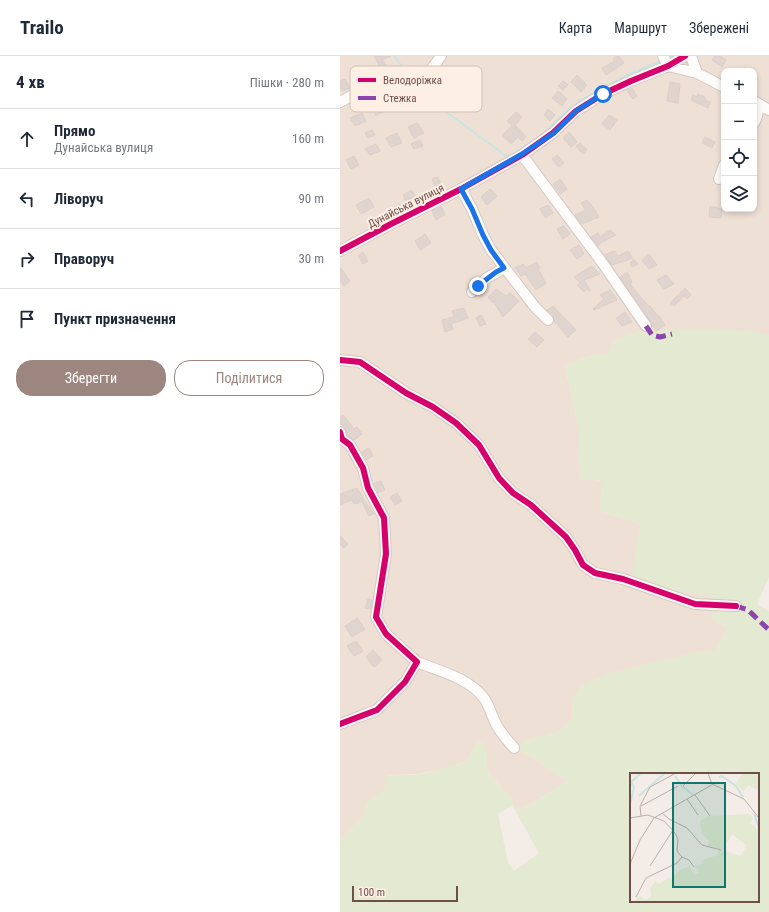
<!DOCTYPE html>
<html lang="uk">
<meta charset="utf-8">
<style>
body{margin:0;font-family:"Roboto Condensed",sans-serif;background:#f2f2f3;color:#1f2937}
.controls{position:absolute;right:12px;top:12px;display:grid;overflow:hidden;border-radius:8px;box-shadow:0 2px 6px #0003}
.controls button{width:36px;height:36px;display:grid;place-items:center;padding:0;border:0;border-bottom:1px solid #e0e1e3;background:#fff;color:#1f2937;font:20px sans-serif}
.scale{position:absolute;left:12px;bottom:10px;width:106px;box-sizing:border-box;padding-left:4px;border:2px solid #6f4f49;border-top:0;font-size:11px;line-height:14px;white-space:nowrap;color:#6f4f49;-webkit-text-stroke:3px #feefe5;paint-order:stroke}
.stop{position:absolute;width:12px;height:12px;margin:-9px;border:3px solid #1a73e8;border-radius:50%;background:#fff}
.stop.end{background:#1a73e8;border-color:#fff;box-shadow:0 1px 4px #0008}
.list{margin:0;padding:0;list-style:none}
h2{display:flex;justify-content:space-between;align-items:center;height:52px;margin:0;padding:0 16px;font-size:17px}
h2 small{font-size:13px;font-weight:400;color:#747a83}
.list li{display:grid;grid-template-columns:26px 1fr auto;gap:12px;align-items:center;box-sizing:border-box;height:60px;padding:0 16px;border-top:1px solid #e0e1e3}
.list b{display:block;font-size:15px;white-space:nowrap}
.list p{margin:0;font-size:13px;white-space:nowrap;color:#747a83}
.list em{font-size:13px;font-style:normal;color:#747a83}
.actions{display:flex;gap:8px;padding:12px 16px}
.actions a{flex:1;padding:9px 0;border:1px solid #9e8680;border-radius:16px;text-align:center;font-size:14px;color:#9e8680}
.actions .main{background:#9e8680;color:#fff}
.icon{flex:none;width:22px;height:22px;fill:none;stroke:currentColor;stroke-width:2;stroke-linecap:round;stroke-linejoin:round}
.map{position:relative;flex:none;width:429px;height:856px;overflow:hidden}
header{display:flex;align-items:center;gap:24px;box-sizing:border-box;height:56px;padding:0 20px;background:#fff;border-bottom:1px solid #e0e1e3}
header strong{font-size:19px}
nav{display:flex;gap:22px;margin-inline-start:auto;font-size:14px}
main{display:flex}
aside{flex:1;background:#fff}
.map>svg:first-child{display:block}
.residential{fill:#efe0d6;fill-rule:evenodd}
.green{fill:#e4e9d1;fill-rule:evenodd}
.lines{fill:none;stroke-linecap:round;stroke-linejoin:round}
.stream{stroke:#c9e5e1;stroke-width:2}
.building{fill:#e0d4ce;stroke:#dccec9}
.minor-casing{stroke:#d2c8c4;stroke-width:12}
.minor{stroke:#fdfcfb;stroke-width:10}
.quiet{stroke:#8e44ad;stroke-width:5;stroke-dasharray:10 5;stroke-linecap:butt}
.cycleway-casing{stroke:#feefe5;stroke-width:8}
.cycleway{stroke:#d6006c;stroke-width:6}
.route{stroke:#1a73e8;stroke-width:5}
.labels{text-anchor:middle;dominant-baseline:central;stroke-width:4;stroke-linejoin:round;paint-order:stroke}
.street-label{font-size:11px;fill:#6f4f49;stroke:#feefe5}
.inset-river{fill:none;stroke:#c9e5e1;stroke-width:2}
.inset-road{fill:none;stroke:#bfada7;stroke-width:1}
.view{fill:#0f766e;fill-opacity:0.15;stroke:#0f766e;stroke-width:2}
.inset-edge{fill:none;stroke:#6f4f49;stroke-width:2}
.key{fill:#feefe5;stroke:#d3bfb6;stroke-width:1}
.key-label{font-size:11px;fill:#6f4f49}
</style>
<header>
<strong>Trailo</strong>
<nav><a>Карта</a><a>Маршрут</a><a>Збережені</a></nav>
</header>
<main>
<aside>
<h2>4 хв<small>Пішки · 280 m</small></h2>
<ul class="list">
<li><svg class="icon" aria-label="ahead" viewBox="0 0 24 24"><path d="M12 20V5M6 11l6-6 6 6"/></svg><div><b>Прямо</b><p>Дунайська вулиця</p></div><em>160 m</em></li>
<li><svg class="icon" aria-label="left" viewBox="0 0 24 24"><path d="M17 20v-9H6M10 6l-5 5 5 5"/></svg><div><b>Ліворуч</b></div><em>90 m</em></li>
<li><svg class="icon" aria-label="right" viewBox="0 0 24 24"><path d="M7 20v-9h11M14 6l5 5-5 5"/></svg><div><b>Праворуч</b></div><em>30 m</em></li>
<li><svg class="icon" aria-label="arrive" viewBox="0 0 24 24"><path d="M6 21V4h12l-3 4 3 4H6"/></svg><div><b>Пункт призначення</b></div></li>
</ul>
<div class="actions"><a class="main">Зберегти</a><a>Поділитися</a></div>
</aside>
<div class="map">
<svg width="429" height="856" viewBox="0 0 429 856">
<rect width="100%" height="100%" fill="#f4ece6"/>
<path class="residential" d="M0,0H429V279L407,275L268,298L251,299L225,310L240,379L239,422L262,425L260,455L300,468L330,533L374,541L387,573L374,599L372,593L270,617L241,631L233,643L232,661L223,673L206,680L193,681L184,685L178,694L202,708L228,725L179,755L163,732L147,716L146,689L138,685L127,705L106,712L79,718L53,719L46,720L45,734L26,748L20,765L0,782ZM384,15H414V153H384Z"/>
<path class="green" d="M358,273L407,275L429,279V521L417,548L429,556V856H0V782L20,765L26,748L45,734L46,720C57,718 69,720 81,718C96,715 112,710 127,705L138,685L146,688L147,716L163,732L179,755L227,726L202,708L178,694L184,685L193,681L206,680L223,673L232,661L233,643L241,631L257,622L270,617L372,593L374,598L387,573L372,563L374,541L330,533L292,519L300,468L260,455L262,425L239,422L240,379L225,310L251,299L268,298L274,285L299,275ZM291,718H418V845H291ZM172,749L199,797L174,815L168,807L158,758Z"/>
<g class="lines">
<path class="stream" d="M54,0L74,26L101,52L166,100H170L203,78L230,52L243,43L289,18L321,5
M330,1L332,0"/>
</g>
<path class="building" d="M34,0H51L42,4L55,19L50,21L47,16L40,17L39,15L41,14Z
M277,0H279L284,7L266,19L262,12L275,5L273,3Z
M375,0H380L386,4L382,11L372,4Z
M237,19L247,29L241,36L231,26Z
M5,23L10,32L2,35L0,32V25Z
M223,25L228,29L223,34L218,30Z
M330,26L340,28L338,47L327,45Z
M292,32L297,40L293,43L287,35Z
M218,35L227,43L222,50L212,42Z
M358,38L365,41V44L370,46L368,52L351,44L353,39L357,41Z
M41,47L44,55L36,60L32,52Z
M208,53L215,59L210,65L204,59Z
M176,56L182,61L175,69L186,81L182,85L178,81L171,88L162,79L172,70L167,65Z
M22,57L26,65L15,70L10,62Z
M269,59L277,64L270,74L262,68Z
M77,67L84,77L74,82L68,71Z
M32,74L35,79L28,82L25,77Z
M229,76L237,86L231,91L223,82Z
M57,77L62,87L51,91L46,82Z
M365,81L375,86L372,92L362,87Z
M80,84L83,90L74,93L71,88Z
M240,87L247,94L243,98L236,90Z
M36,88L40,95L30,99L25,93Z
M217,99L224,107L219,111L212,103Z
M14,100L19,109L11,113L6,104Z
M98,121L103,135L98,137L92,123Z
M220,123L227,133L220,138L213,128Z
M150,133L157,140L147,149L141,141Z
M72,134L75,140L66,145L63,139Z
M29,142L34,151L21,158L16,149Z
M247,144L253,151L259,161L242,168L235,159L246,154L241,147Z
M60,148L64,154L56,156L54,151Z
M208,149L213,157L205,162L200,153Z
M101,150L105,159L96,164L92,155Z
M370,150L382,153L381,162L369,161Z
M224,170L230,178L223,183L217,173Z
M270,174L276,179L262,186L258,190L251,181L258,177L260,181Z
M85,178L91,187L80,194L75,185Z
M239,189L244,198L237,203L230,194Z
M275,195L278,200L288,195L293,202L272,209L264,199Z
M23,196L28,205L23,208L18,200Z
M309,198L317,209L309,213L302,204Z
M294,203L298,208L292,211L290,207Z
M197,206L200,212L198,213L206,227L196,234L185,218L181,220L175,212L183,208L186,212Z
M252,210L260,218L244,224L250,234L249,235L247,233L244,236L237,229L240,227L234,221Z
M0,211L10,225L4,230L0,225Z
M287,216L292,226L290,228L308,250L309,249L318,260H319L325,269L316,275L280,221Z
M326,219L334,228L324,233L317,224Z
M345,232L351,239L347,243L344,240L334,250L330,247Z
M156,233L166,240L170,237L179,245L163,261L154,246L153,247L148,241Z
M270,234L277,244L254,254L253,253L264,243L260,239Z
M213,250L236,274L228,281L214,265L213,259L207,254Z
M124,252L128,262L111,268L113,273L105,276L102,264L114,261L112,255Z
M285,256L292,266L282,270L276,262Z
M141,259L146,268L140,270L136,262Z
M195,276L204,284L197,291L188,283Z
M3,359L14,373L17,371L22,378L14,384L8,380L5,372L0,367V362Z
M29,392L33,400L26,404L22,396Z
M41,425L45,434L38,437L34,427Z
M17,432L24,444L34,458L29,460L22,446L14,448L12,444L0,449V438Z
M57,437L62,445L55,449L50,441Z
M0,480L8,488L4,492L0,488Z
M28,543L32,544L31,553L25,552Z
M17,562L25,573L12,581L5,570Z
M16,585L23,595L14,600L7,590Z
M33,594L42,604L34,611L26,601Z"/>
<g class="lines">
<defs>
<path id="minor" d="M323,0L328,10L357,17L384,31
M351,0L357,17
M82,26L101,0
M414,45L429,54
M0,46L44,22
M414,67C418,60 419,55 417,47
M182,99L261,205L306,270
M379,123L384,109
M121,133L132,153L143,179L151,194L195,251L208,264
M0,195L51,168L121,133L182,99L213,77L236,55L263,38L291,25L328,10L345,0
M132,236L147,222L164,212
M0,304L20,306L66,337L93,351L116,367L139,389L159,422L173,437L191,449L226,481L235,494L243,509L255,517L283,523L355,548L396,550
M0,376L2,383L10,389L23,412L28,432L44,462L46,498L36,561L46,578L77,606L65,626L37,654L0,668
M77,606C99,615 129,622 144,642C150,651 152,661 157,670C162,678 168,685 174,692"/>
</defs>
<use href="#minor" class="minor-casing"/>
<use href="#minor" class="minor"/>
<path class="quiet" d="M306,270L312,279L320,281L332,278
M396,550L408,554L429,574"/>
<defs>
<path id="cycleway" d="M0,195L51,168L121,133L182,99L213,77L236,55L263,38L291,25L328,10L345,0
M0,304L20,306L66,337L93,351L116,367L139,389L159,422L173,437L191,449L226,481L235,494L243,509L255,517L283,523L355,548L396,550
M0,376L2,383L10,389L23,412L28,432L44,462L46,498L36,561L46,578L77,606L65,626L37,654L0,668"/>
</defs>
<use href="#cycleway" class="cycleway-casing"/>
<use href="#cycleway" class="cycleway"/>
</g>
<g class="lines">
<path class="route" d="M138,230L156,216L164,212L151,194L143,179L132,153L121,133L182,98L214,77L236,55L263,38"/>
</g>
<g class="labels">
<g class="street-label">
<text transform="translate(66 150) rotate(-27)">Дунайська вулиця</text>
</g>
</g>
<g transform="translate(290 717)">
<rect width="129" height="129" fill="#f4ece6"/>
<path d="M113,0H129V18L118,12L114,18L105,11ZM120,41L123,46L119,50L129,57V129H9L6,125L9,123L16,127L21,123L20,115L26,108L29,111L40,104L42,106L48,98L59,93L64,102L70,98L64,94L70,92L72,87L88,82V76L78,73L79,67L72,61L70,48L79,43ZM102,61L117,73L110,83L93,77Z" fill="#e4e9d1" fill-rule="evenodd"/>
<path class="inset-river" d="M45,3L52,13L63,22M89,4L92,3L106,13L113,24M9,23L35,0M0,31L4,14L1,9L11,0M124,41L129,55"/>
<path class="inset-road" d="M78,0L82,11L114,26L129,45M53,13L66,0M65,22L80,43M57,26L68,42M11,33L48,13M32,40L39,46L57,55L72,72L91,77M11,43L10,33L20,14L46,0M0,45L18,42L34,48L45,60L48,66L47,78L52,84L47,90L16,105L6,124M52,84L59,87L64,94M0,91L10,67L24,45L85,10M20,93L43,57"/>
<path class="view" d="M43,10H95V114H43Z"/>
<rect width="129" height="129" class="inset-edge"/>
</g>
<rect x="10" y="10" width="132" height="46" rx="6" class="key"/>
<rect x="18" y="22" width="18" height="4" fill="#d6006c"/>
<rect x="18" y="40" width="18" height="4" fill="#8e44ad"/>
<g class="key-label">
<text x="43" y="28">Велодоріжка</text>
<text x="43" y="46">Стежка</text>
</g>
</svg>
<div class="controls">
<button>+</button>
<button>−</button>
<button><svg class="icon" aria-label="locate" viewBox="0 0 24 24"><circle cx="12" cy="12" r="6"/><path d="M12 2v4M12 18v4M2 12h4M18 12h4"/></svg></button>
<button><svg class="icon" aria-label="layers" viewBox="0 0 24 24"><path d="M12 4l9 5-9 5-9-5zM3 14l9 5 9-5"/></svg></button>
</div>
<div class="scale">100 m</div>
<div class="stop" style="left:263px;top:38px"></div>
<div class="stop end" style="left:138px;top:230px"></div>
</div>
</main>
